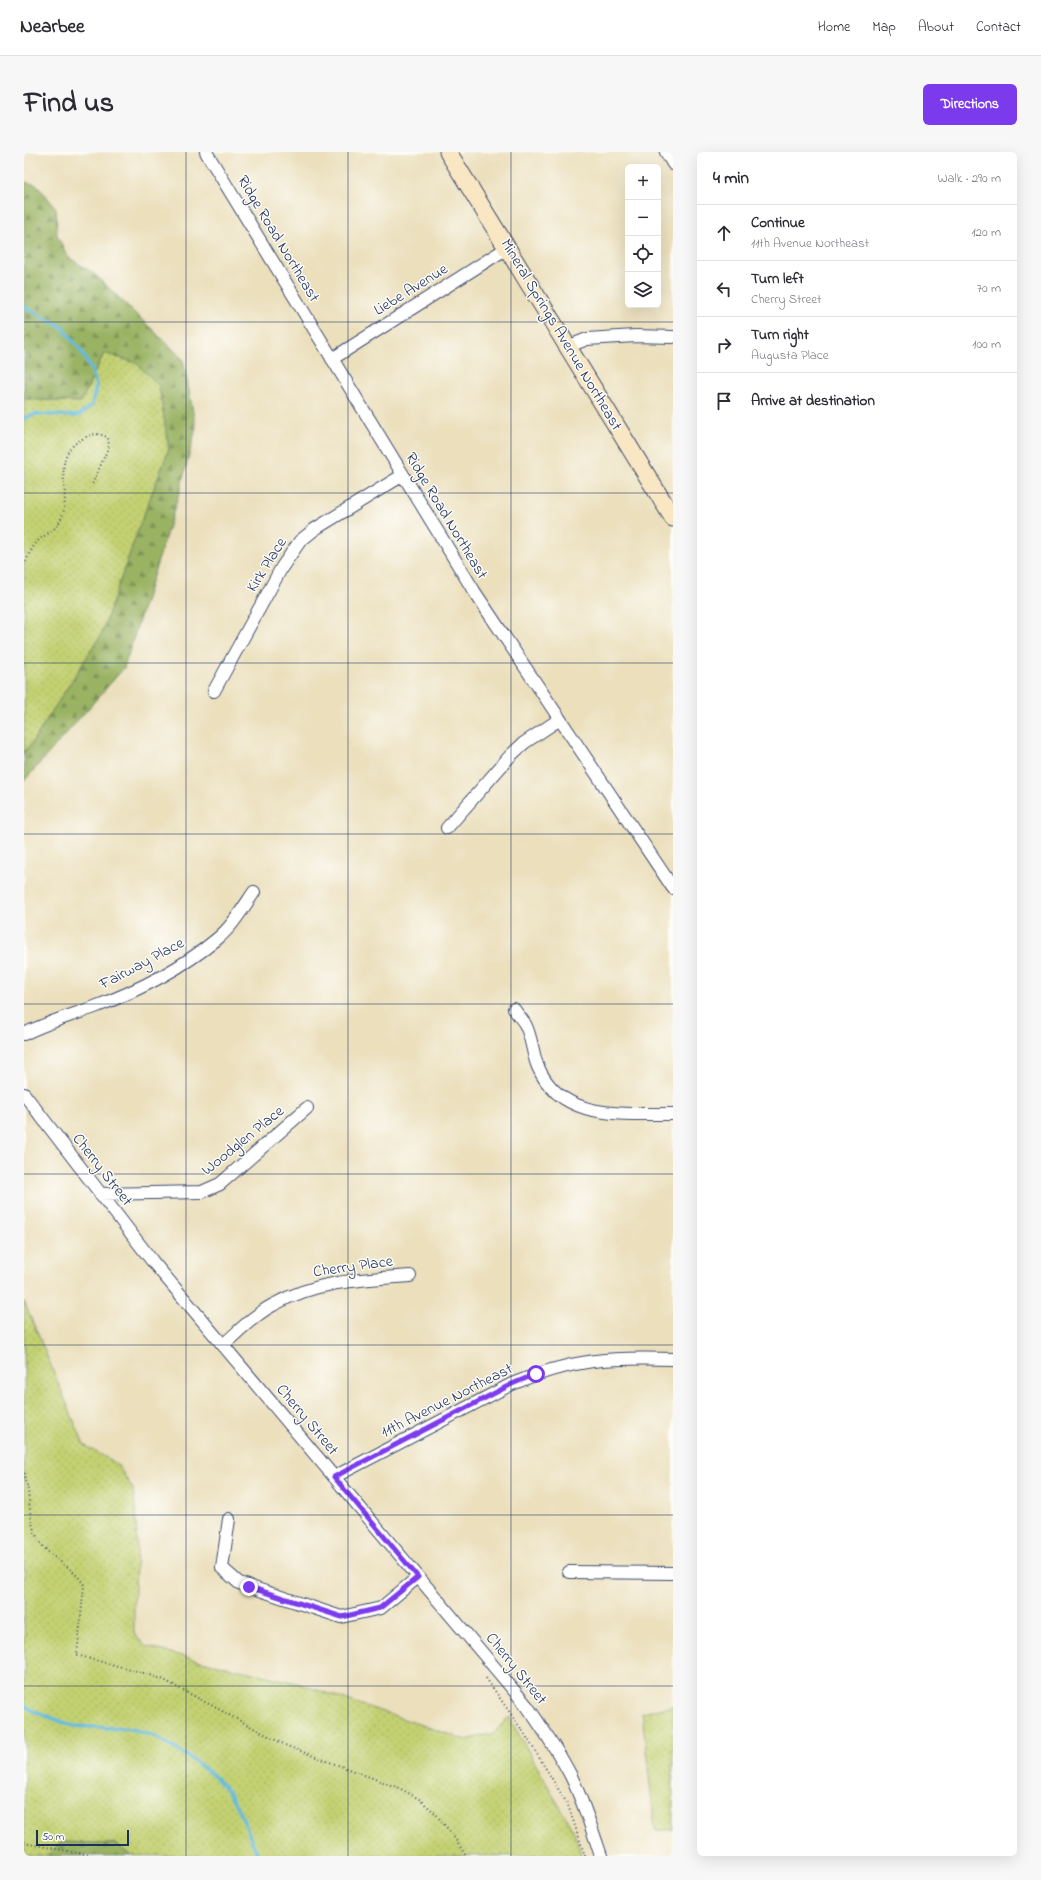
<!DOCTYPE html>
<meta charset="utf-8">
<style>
body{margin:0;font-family:"Indie Flower",sans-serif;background:#f7f7f7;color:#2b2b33}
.controls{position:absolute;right:12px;top:12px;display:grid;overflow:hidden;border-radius:6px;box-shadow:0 4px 16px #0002}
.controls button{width:36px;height:36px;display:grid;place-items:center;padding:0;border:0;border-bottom:1px solid #e1e1e2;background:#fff;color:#2b2b33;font:20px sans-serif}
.scale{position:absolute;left:12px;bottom:10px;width:93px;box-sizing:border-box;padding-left:4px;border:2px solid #1b2f5e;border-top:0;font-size:11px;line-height:14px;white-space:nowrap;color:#1b2f5e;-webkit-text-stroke:3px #fdfcf7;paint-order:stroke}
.stop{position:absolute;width:12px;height:12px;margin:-9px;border:3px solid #7c3aed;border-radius:50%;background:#fff}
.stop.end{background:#7c3aed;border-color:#fff;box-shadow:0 1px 4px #0008}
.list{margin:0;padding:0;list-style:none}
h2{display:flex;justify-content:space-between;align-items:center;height:52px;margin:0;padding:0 16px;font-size:17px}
h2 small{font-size:13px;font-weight:400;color:#7c7c81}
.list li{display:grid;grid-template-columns:26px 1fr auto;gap:12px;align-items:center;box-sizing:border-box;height:56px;padding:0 16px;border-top:1px solid #e1e1e2}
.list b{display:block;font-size:15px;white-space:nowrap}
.list p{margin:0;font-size:13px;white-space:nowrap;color:#7c7c81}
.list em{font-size:13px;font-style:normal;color:#7c7c81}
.icon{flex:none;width:22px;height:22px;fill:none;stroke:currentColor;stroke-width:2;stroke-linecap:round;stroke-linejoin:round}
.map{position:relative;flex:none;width:649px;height:1704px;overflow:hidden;border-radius:6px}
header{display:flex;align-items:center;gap:24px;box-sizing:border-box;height:56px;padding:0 20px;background:#fff;border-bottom:1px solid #e1e1e2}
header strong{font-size:19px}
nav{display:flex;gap:22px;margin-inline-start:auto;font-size:14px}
.intro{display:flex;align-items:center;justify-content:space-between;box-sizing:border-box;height:96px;padding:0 24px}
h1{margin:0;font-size:28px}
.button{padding:10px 18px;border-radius:6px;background:#7c3aed;color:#fff;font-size:14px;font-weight:700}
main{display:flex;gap:24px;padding:0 24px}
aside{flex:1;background:#fff;border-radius:6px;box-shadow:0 4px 16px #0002}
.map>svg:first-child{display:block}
.grass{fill:url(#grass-dots);stroke:#6f8068}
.forest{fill:url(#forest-firs);stroke:#5a7161}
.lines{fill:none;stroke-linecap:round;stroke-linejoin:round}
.stream{stroke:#61bbdf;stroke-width:3.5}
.minor-casing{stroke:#3a496c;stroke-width:14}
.secondary-casing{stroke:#3a496c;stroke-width:19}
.path{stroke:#3a496c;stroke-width:2;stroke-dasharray:1 3;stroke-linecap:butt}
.minor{stroke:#fff;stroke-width:12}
.secondary{stroke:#f9e7c3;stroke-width:17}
.route{stroke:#7c3aed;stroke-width:5}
.grid{fill:none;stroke:#1b2f5e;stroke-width:1;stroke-opacity:0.55}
.labels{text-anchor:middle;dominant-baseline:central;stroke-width:3;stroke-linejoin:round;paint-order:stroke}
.street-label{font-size:16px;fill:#1b2f5e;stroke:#fdfcf7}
</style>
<header>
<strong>Nearbee</strong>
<nav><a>Home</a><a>Map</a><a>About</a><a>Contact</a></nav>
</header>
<div class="intro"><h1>Find us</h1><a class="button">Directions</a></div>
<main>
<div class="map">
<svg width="649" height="1704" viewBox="0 0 649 1704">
<defs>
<pattern id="grass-dots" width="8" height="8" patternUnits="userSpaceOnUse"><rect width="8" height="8" fill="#c3d172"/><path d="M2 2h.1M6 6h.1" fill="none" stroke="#a7b465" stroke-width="1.8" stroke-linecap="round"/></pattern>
<pattern id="forest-firs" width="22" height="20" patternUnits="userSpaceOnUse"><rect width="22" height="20" fill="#9ab364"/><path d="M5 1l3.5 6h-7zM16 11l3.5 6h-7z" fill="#7d9256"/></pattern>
</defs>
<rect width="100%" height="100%" fill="#fdfcf7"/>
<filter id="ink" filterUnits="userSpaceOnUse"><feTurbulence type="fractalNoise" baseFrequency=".025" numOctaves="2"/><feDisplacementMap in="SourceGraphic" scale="8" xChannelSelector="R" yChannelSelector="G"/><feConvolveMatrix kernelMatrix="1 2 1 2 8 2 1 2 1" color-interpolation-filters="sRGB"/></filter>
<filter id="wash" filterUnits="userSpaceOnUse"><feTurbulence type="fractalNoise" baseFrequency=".012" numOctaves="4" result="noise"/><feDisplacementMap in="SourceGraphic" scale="16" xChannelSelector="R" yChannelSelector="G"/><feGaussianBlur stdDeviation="0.9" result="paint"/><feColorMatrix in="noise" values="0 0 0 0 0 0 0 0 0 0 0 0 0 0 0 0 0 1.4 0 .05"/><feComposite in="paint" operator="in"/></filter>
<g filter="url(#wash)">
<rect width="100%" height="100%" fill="#ebdfbc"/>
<path class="grass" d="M80,201L112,211L135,234L145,297L114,378L77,483L8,591L0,600V247L57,250Z
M0,1149L60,1293L93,1312L109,1337L112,1363L113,1400L110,1454V1481L121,1494L173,1508L273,1531L442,1588L469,1581L485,1565L549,1678L558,1704H108L91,1692L37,1690L23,1704H0Z
M649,1554V1678H631L618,1561Z"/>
<path class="forest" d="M0,30L13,33L32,56L33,83L44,105L69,121L159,207L172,276L155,342L100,516L0,629V600L8,591L77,483L114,378L145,297L135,234L112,211L80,201L57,250L0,247Z
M37,1690L91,1692L108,1704H23Z"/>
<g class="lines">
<path class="stream" d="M0,155L38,175L57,199L68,218L72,234L68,253L54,264L12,262L0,266
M0,1553L10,1559L49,1574L108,1577L130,1584L168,1607L190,1624L207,1644L219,1667L234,1704"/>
</g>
</g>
<g filter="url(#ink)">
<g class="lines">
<defs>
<path id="minor" d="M182,0L450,439L649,736
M642,0L649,12
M543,195L563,187L611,184L649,185
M308,207L483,96
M190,539L258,415L276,389L291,377L379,323
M423,676L486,604L500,591L536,567
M490,857C493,862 498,867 501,872C508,885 508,901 514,915C538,970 601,961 649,962
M0,882C22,871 45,864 68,856C111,840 157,817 193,787C208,775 219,756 230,740
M0,942L129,1110L503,1554C519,1577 534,1599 547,1624C559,1649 568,1677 577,1704
M76,1042L178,1040L196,1032L283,956
M199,1193C215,1179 230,1163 249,1153C291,1129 339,1127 386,1124
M310,1325L488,1232C547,1207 586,1205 649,1207
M205,1367L198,1416L215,1431L317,1465L357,1456L394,1425
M545,1420L649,1421"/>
<path id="secondary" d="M424,0L649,366"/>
</defs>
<use href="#minor" class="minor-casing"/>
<use href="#secondary" class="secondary-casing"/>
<path class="path" d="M0,413C4,405 8,394 16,387C21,383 29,379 33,374C55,342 19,305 62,285C70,281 77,281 84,286L85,294L68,333
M0,1321C8,1344 2,1369 16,1390C28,1408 50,1415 60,1433L53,1503C82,1512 112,1517 140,1528L263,1594L375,1636L395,1647L411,1661L427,1681L442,1704
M462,1526L502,1584L544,1653L561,1704
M0,1691L71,1704"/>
<use href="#minor" class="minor"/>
<use href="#secondary" class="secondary"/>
</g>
</g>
<g class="lines" filter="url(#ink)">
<path class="route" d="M225,1435L318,1465L356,1456L394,1425L310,1325L488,1232L512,1222"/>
</g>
<path class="grid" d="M162,0V1704M324,0V1704M487,0V1704M0,170H649M0,341H649M0,511H649M0,682H649M0,852H649M0,1022H649M0,1193H649M0,1363H649M0,1534H649"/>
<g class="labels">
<g class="street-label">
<text transform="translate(254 87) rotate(59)">Ridge Road Northeast</text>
<text transform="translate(387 138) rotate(-32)">Liebe Avenue</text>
<text transform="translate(537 183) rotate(59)">Mineral Springs Avenue Northeast</text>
<text transform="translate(422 364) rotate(59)">Ridge Road Northeast</text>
<text transform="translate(243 413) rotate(-58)">Kirk Place</text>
<text transform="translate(118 812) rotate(-28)">Fairway Place</text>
<text transform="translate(219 989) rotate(-39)">Woodglen Place</text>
<text transform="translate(78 1018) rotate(52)">Cherry Street</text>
<text transform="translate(329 1115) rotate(-8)">Cherry Place</text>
<text transform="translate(423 1249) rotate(-27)">11th Avenue Northeast</text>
<text transform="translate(283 1268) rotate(50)">Cherry Street</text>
<text transform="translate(492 1517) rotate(51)">Cherry Street</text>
</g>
</g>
</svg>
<div class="controls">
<button>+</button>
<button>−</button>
<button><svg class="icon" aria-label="locate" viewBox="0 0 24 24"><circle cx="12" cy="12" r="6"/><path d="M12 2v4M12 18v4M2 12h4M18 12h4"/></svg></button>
<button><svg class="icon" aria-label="layers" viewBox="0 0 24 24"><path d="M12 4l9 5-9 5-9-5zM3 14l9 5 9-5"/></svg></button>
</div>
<div class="scale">50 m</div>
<div class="stop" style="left:512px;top:1222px"></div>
<div class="stop end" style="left:225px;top:1435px"></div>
</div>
<aside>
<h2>4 min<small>Walk · 290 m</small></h2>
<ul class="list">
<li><svg class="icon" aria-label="ahead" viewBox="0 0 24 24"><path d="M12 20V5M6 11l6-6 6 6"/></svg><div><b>Continue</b><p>11th Avenue Northeast</p></div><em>120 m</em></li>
<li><svg class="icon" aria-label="left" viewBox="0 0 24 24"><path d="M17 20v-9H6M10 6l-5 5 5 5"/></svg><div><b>Turn left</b><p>Cherry Street</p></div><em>70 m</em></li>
<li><svg class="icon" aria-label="right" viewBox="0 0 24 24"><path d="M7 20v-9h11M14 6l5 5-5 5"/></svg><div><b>Turn right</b><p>Augusta Place</p></div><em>100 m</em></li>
<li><svg class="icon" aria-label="arrive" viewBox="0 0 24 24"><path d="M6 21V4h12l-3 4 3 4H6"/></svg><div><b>Arrive at destination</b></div></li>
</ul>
</aside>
</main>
